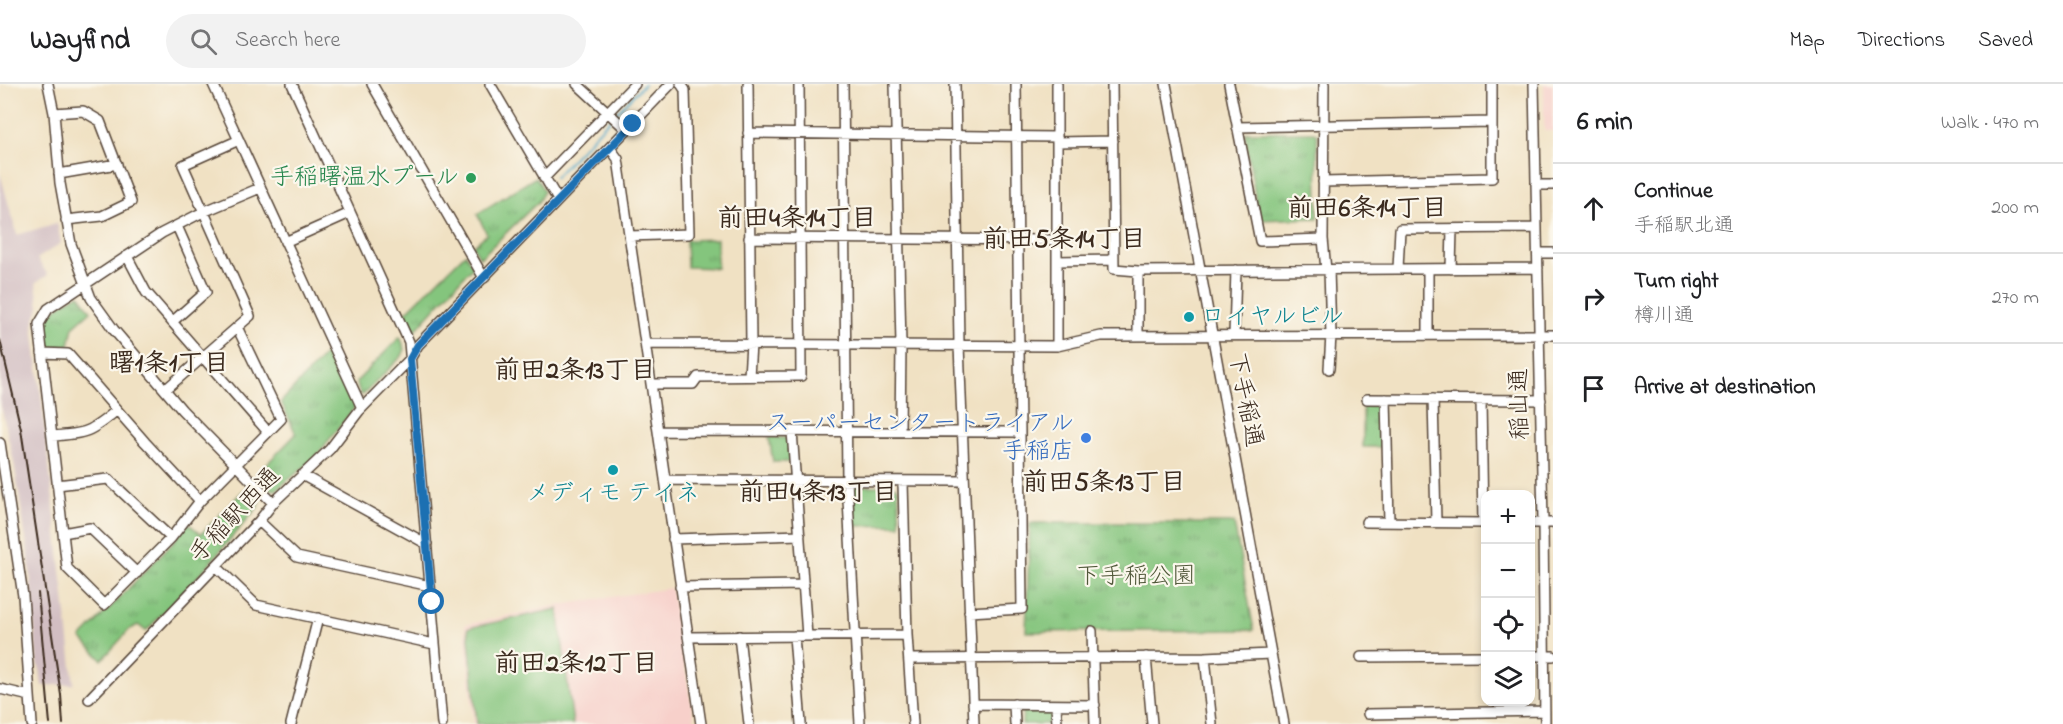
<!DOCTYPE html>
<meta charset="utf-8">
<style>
body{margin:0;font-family:"Indie Flower","Klee One",sans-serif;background:#f2f2f2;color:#202124}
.controls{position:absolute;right:18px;bottom:18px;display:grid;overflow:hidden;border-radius:12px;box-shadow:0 3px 9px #0003}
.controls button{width:54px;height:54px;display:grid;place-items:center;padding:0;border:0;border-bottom:2px solid #e0e0e0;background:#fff;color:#202124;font:30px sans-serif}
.stop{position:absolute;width:18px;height:18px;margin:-14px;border:4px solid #1f6fb2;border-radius:50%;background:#fff}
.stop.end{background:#1f6fb2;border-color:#fff;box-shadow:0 2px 6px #0008}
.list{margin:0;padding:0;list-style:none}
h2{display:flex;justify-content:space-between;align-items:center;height:78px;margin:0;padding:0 24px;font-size:26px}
h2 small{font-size:20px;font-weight:400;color:#757577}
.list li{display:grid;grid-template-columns:39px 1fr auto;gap:18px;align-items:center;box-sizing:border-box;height:90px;padding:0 24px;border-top:2px solid #e0e0e0}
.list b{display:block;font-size:22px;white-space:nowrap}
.list p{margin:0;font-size:20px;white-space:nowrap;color:#757577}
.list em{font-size:20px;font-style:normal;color:#757577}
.icon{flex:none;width:33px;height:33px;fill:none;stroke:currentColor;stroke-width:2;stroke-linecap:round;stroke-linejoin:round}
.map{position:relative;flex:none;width:1553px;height:640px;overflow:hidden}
header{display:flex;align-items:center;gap:36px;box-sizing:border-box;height:84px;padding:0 30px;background:#fff;border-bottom:2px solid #e0e0e0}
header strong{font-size:28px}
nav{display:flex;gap:33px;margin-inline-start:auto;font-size:21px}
.search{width:420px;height:54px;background:#f2f2f2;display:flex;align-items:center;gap:15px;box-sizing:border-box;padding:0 21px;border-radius:33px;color:#757577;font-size:22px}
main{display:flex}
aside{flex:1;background:#fff}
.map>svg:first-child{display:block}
.built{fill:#f7d0ca}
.railway{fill:#d2bec2}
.park{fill:url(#park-tufts);stroke:#60784e;stroke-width:1.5}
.pitch{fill:#84c57d;stroke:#60784e;stroke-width:1.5}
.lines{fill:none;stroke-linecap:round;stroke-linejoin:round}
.stream{stroke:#4ba7c9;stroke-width:2}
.minor-casing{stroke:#564537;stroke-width:12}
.minor{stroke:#fff;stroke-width:9}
.rail{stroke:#3b2a1e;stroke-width:2}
.route{stroke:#1f6fb2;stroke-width:8}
.leisure-dot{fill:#2e9e5b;stroke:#fbf7ec;stroke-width:2}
.culture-dot{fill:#0f9aa8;stroke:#fbf7ec;stroke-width:2}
.shop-dot{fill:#3f7fe0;stroke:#fbf7ec;stroke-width:2}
.labels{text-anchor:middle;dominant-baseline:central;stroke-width:4.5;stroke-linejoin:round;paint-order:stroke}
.leisure-label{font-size:24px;fill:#27864d;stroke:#fbf7ec;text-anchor:end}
.culture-label{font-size:24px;fill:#0d838f;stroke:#fbf7ec;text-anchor:start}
.street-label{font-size:24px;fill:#3b2a1e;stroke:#fbf7ec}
.shop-label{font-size:24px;fill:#366cbe;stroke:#fbf7ec;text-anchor:end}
.park-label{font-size:24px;fill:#51583a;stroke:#fbf7ec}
.neighbourhood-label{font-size:26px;font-weight:bold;fill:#3b2a1e;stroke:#fbf7ec}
</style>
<header>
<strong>Wayfind</strong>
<div class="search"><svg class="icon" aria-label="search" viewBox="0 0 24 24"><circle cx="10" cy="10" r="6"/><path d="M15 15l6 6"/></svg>Search here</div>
<nav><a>Map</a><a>Directions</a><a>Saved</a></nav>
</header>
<main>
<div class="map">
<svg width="1553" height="640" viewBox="0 0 1553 640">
<defs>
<pattern id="park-tufts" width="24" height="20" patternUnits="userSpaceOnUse" patternTransform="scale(1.5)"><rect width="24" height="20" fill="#84c57d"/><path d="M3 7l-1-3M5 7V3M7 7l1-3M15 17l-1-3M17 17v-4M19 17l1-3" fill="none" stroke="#6da066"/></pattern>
</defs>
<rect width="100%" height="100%" fill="#fbf7ec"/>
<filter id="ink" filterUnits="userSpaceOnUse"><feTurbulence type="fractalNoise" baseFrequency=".0167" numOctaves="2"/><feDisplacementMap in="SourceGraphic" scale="12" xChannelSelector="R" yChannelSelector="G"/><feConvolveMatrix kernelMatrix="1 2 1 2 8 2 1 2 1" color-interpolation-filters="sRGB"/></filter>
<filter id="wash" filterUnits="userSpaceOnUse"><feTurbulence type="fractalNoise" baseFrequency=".008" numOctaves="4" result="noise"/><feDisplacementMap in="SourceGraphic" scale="24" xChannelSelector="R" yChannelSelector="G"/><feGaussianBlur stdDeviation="1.35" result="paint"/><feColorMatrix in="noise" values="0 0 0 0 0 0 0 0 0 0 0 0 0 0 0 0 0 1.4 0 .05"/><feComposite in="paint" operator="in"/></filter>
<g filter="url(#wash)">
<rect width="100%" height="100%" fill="#f0e1c3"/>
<path class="built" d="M1544,0H1553V47H1544Z
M671,504L695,640H474L465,541L559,521Z"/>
<path class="railway" d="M0,89L17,151L57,139L61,159L37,175L48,191L36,199L39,223L33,241L74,600L42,602L40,585L37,580L29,474L14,378L0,318Z"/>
<path class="park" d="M1247,48H1314L1317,50L1318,134L1259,136L1245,51Z
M536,93L544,107L538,118L480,174L473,162L487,150L477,130Z
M717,155V184L687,183L686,156Z
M465,170L473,182L415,247L411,246L405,229Z
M79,210L91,227L73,243L69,261L49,264L46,262C45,228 51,227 79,210Z
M400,253L405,265L402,272L363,311L360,310L356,298Z
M329,266L356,322L314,375L276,406L270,405L257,390L296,350L281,318Z
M1363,321H1378L1381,324V363H1363Z
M769,353L787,354L789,357L790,378H773Z
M855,402H895L898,405L900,441L854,442L853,405Z
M247,403L260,419L257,424L203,487L146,547L138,541L130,545L102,576L81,554L176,455L188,439L201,450Z
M1030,439H1234L1254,546L1026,548Z
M1023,626H1049L1052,629V640H1022Z"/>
<path class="pitch" d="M558,525L573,640H477L468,544Z"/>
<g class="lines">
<path class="stream" d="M615,30L644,0
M555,93L611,34"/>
</g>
</g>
<g filter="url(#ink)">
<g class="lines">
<defs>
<path id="minor" d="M48,0L54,29L60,99L71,160L91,214L114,246L182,326L273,419
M213,0L362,324
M292,0L409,258L442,640
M372,0L484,194
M490,0L558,116
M577,0L627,46
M748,0L751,260L749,292
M843,0L847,397L860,640
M895,0L901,261L900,346
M955,0L959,261L974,640
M1057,0V262
M1112,0L1114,185L1138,187L1538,184
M1166,0L1284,640
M1229,0L1260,157L1323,155
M1324,0L1323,155L1326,186
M1534,0L1543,439L1545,640
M54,29L83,27L100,37L131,118L102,132L66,136
M1237,43L1492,38
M748,49L1057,53
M1057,58L1113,57
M610,64L618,75L701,640
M59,90L117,80
M544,94L635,0
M1323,98L1492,94V0
M1536,101H1553
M629,152L689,150L685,6L681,0
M749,154L1056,156
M285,158L350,129
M1538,169H1553
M127,172L146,208L268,348
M1057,177L1113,176
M1398,185L1400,145L1537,144
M1428,185V251
M1451,185L1452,145
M1329,186L1331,251L1329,285
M1138,187V252
M172,238L206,208L177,142
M237,243L281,335L200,417L171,454L104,521L67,484L39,240L48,225L162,149L203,128L260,104
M1234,251L1236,186
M645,260L1057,262L1101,252L1553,251
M42,269L68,270L145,358L200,417
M651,300H693L698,293L801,292L799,0
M165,306L250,232L183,81L239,56
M1367,315L1541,316
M1386,315L1389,438
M1433,315L1436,438
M1481,316L1483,439
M658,347L1020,348
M792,347L807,552
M52,352C86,350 91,348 117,326
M0,359L23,512L32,640
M302,391L427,460
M665,396L964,397
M903,398L907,551L913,640
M57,401L108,395L171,454
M259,437L297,473L430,502
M1366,438L1486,439
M1530,439H1553
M63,449L90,444L137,489
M673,455L800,451
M216,482L256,521L434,560
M680,503L804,501
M969,528L1022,525L1016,0
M1092,547L1095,640
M739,552L749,640
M794,552L801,640
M688,553L907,551
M1530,572H1553
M1146,573L1152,640
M1205,573L1212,640
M1361,573L1486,572
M909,575L1205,573L1271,570
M0,605L30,612
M89,615L259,437L273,419L330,365L359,327L410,275L418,261L671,0
M973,620L1095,621
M1014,620L1015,640
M1056,621L1057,640
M1368,630L1545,627
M291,640L318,534"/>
</defs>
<use href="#minor" class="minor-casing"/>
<use href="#minor" class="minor"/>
<path class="rail" d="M0,256L21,345L61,611L63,640
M38,509L50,640"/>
</g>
</g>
<g class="lines" filter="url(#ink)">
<path class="route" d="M432,518L410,275L418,261L633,40"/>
</g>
<circle class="leisure-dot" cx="471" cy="94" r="6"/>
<g class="culture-dot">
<circle cx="1189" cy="233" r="6"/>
<circle cx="613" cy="386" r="6"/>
</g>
<circle class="shop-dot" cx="1086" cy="354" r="6"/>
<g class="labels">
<g class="leisure-label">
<text x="459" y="94">手稲曙温水プール</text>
</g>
<g class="culture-label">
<text x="1201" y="233">ロイヤルビル</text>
<text x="613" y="410" text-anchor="middle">メディモ テイネ</text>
</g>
<g class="street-label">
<text transform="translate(1244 316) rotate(79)">下手稲通</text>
<text transform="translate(1521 320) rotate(-91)">稲山通</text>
<text transform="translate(236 432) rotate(-47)">手稲駅西通</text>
</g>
<g class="shop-label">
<text x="1074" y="340">スーパーセンタートライアル<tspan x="1074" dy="28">手稲店</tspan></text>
</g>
<g class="park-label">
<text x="1136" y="493">下手稲公園</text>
</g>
<g class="neighbourhood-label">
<text x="1367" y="126">前田6条14丁目</text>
<text x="797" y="136">前田4条14丁目</text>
<text x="1064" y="157">前田5条14丁目</text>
<text x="169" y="281">曙1条1丁目</text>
<text x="575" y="288">前田2条13丁目</text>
<text x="1104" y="400">前田5条13丁目</text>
<text x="818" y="410">前田4条13丁目</text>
<text x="576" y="581">前田2条12丁目</text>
</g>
</g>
</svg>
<div class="controls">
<button>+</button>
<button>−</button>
<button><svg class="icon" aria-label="locate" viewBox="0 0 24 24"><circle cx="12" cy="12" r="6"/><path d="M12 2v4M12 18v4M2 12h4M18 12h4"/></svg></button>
<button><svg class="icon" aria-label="layers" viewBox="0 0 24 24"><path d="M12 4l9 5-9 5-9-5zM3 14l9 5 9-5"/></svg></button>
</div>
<div class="stop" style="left:432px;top:518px"></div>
<div class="stop end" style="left:633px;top:40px"></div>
</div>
<aside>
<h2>6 min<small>Walk · 470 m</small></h2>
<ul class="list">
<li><svg class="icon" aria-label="ahead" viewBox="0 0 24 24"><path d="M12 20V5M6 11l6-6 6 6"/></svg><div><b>Continue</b><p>手稲駅北通</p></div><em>200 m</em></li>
<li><svg class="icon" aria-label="right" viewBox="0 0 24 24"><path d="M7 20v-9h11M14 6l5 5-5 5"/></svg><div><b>Turn right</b><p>樽川通</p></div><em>270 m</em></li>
<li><svg class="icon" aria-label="arrive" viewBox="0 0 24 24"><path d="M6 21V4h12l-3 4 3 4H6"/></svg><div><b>Arrive at destination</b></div></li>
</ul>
</aside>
</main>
